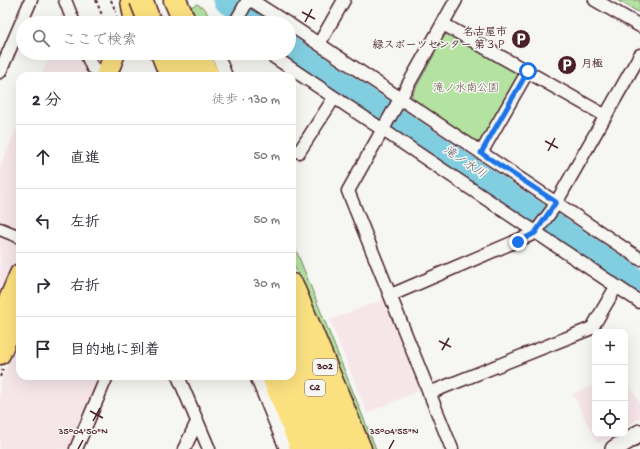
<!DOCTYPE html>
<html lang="ja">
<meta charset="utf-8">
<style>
body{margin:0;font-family:"Gochi Hand","Klee One",sans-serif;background:#f2f2f3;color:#2b2b33}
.controls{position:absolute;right:12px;bottom:12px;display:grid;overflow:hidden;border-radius:8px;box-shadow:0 4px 16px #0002}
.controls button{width:36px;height:36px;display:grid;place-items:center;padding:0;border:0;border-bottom:1px solid #e1e1e2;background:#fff;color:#2b2b33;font:20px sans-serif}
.stop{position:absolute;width:12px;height:12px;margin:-9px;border:3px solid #1a73e8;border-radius:50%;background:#fff}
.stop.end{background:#1a73e8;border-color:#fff;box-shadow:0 1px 4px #0008}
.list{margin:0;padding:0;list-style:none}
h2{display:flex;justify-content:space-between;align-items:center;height:52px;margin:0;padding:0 16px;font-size:17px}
h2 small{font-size:13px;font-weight:400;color:#7c7c81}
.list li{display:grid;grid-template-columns:26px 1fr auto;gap:12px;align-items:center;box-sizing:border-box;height:64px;padding:0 16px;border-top:1px solid #e1e1e2}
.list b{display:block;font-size:15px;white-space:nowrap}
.list em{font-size:13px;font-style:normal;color:#7c7c81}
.icon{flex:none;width:22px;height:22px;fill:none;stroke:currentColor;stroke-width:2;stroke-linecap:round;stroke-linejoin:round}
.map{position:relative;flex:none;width:640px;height:449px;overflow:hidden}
.search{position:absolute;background:#fff;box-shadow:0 4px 16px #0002;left:16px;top:16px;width:280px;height:44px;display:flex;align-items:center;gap:10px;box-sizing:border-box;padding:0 14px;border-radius:22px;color:#7c7c81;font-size:15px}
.panel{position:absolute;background:#fff;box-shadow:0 4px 16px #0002;left:16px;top:72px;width:280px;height:308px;border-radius:12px}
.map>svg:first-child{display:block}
.built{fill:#f6e6ea}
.green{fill:#b3e2a1;stroke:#7e8066}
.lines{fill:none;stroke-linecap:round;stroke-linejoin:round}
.river{stroke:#81cee0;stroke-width:21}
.street-casing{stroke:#4a1f2b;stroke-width:15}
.secondary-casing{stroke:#4a1f2b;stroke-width:20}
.primary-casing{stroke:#4a1f2b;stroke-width:23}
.highway-casing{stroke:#4a1f2b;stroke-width:25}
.path{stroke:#4a1f2b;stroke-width:2;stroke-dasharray:3 3;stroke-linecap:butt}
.street{stroke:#f6f6f2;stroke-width:12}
.secondary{stroke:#f6f6f2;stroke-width:17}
.primary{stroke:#fbe080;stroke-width:20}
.highway{stroke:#fbe080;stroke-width:22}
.highway-bridge-casing{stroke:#4a1f2b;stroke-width:25;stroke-linecap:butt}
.highway-bridge{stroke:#fbe080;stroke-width:22}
.route{stroke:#1a73e8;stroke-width:5}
.ticks{fill:none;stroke:#4a1f2b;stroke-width:1.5}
.labels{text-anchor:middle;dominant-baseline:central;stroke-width:3;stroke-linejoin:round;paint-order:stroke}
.shield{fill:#f6f6f2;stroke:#7e6067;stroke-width:1}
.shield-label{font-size:10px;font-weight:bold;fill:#4a1f2b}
.poi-label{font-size:11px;font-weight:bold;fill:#4a1f2b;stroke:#f6f6f2;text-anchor:end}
.park-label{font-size:11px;fill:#645048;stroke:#f6f6f2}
.water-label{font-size:12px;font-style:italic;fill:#5a5461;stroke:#f6f6f2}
.ticks-label{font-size:10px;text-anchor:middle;fill:#4a1f2b;stroke:#f6f6f2;stroke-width:3;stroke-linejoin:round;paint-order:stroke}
</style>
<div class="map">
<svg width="640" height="449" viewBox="0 0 640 449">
<rect width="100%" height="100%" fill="#f6f6f2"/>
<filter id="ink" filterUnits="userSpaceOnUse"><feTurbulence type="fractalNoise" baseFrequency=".025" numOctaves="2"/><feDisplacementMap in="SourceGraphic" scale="8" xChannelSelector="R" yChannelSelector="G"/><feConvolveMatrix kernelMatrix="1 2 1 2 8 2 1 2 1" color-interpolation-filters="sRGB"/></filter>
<g filter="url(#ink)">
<path class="built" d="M63,10L68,23H56Z
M51,53H80L89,76H41Z
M20,122V230L0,223V166Z
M0,237L18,244L20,249L0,297Z
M387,298L423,389L367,413L330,320Z
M20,336V376H102L70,449H0V383Z
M625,376L640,404V417L625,428Z
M595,384V434H616L597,443L573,394Z"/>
<path class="green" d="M617,0H640V13Z
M197,4L205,9L212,23H187L182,11Z
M452,34L518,71L521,78L484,142L476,145L414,104L412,95L445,35Z
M292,240L376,449H369L292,260Z"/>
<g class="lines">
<path class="river" d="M224,0L226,3L255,23
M289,46L640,281"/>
<defs>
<path id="street" d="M65,0L74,23
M251,0L287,23
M595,0L640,26
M235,23L248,0
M289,24L640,259
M443,24L606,116
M319,44L344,0
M86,53L92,67L106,75
M217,53L226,76
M268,53L640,302
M0,72L31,0
M299,152L334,98
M481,153L528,71
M0,229L20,237
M391,295L535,233L552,210L640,55
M178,376L209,449
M256,376L286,449
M429,393L592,328L616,287
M76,449L107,376
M184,449L197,422
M452,449L348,191L456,0"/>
<path id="secondary" d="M614,449L640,433"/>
<path id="primary" d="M106,76L115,53
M0,321L20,274
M0,354L20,307"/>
<path id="highway" d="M132,0L136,23
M175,0L185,23
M162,53L171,76
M182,53L191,76
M198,53L208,76
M292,285L360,449
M292,331L338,446
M273,376L302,449
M291,376L321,449"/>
</defs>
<use href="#street" class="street-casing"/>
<use href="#secondary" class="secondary-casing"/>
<use href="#primary" class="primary-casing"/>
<use href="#highway" class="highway-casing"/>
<path class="path" d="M96,0L105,23
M111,0L116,12
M116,23L117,16
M0,377L3,369"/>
<use href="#street" class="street"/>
<use href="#secondary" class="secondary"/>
<use href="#primary" class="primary"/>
<use href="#highway" class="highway"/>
<defs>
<path id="highway-bridge" d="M141,0L150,23"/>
</defs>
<use href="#highway-bridge" class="highway-bridge-casing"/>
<use href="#highway-bridge" class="highway-bridge"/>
</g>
</g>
<g class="lines" filter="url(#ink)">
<path class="route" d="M518,242L535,233L556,202L481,153L528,71"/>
</g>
<path class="ticks" d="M302,12L315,19M305,22L312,9M545,141L558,148M548,151L555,138M439,341L451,347M442,350L449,338M90,411L103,418M93,421L100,408M78,449L83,440M389,449L394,440"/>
<defs>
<symbol id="parking-disc" viewBox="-11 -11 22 22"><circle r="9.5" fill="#4a1f2b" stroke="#f6f6f2"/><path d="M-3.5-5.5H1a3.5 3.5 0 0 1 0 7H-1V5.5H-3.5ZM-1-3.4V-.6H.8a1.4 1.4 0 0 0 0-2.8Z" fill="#fff"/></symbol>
</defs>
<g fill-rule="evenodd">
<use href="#parking-disc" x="510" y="28" width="22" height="22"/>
<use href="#parking-disc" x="556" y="54" width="22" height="22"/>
</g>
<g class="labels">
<g class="shield">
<rect x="313" y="359" width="24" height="16" rx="3"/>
<rect x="305" y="380" width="20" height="16" rx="3"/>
</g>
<g class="shield-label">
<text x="325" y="367">302</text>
<text x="315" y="388">C2</text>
</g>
<g class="poi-label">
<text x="507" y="33">名古屋市<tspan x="507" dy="13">緑スポーツセンター 第３Ｐ</tspan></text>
<text x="581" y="65" text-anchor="start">月極</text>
</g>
<g class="park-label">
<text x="466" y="89">滝ノ水南公園</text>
</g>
<g class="water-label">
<text transform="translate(464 163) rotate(34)">滝ノ水川</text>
</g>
</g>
<g class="ticks-label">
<text x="83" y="434">35°04'50"N</text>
<text x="394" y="434">35°04'55"N</text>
</g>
</svg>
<div class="controls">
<button>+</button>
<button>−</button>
<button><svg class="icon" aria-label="locate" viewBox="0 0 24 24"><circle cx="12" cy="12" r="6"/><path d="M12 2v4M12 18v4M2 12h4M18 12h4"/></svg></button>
</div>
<div class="stop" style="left:528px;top:71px"></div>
<div class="stop end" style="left:518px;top:242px"></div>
<div class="search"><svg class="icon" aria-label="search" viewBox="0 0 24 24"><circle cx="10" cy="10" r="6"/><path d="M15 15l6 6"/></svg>ここで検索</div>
<section class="panel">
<h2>2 分<small>徒歩 · 130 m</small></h2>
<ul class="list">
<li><svg class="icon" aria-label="ahead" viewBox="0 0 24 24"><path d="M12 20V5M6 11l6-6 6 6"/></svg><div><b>直進</b></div><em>50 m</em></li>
<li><svg class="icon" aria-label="left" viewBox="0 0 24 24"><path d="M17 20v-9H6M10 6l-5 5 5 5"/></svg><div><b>左折</b></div><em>50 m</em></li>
<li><svg class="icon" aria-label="right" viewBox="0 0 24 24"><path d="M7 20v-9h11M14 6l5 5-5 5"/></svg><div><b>右折</b></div><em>30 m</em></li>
<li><svg class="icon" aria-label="arrive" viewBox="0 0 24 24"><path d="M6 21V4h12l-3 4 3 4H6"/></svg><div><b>目的地に到着</b></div></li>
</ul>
</section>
</div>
